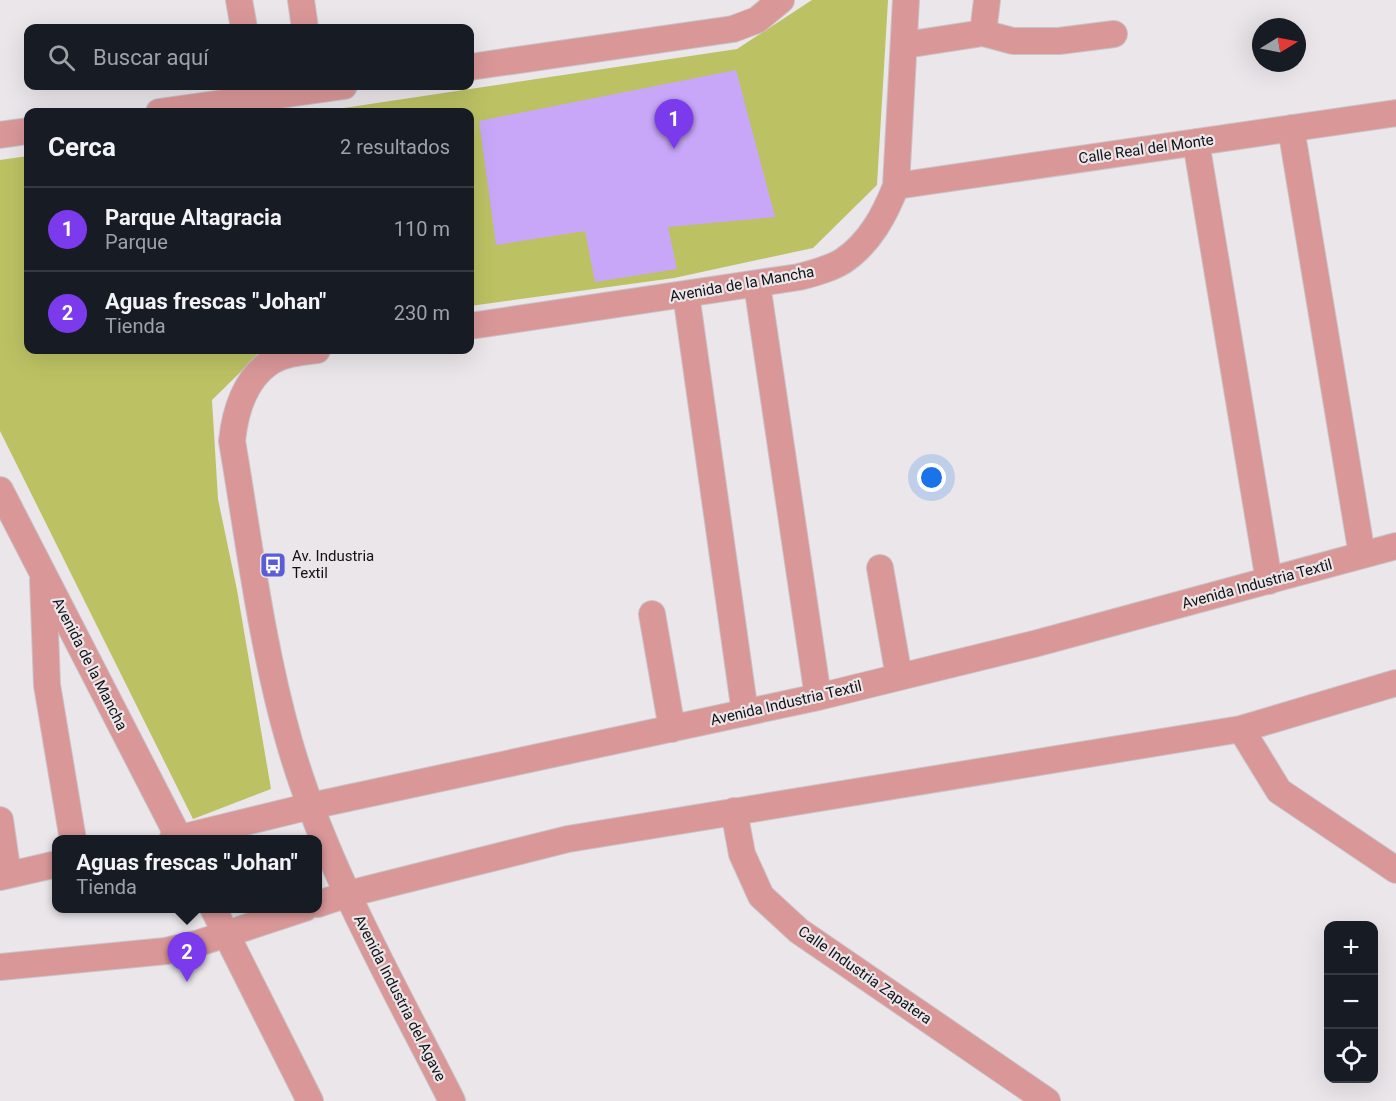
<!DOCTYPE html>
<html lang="es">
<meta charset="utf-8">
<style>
body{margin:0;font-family:Roboto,sans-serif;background:#242831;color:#f1f3f6}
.controls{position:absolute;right:18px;bottom:18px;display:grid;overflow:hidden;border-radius:12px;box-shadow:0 6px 24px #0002}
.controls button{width:54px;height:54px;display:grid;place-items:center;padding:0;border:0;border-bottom:2px solid #363941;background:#171b24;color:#f1f3f6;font:30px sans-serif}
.compass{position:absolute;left:1252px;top:18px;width:54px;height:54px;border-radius:50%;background:#171b24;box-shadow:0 6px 24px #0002;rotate:80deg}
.you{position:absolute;left:932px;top:478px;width:21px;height:21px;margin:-15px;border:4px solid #fff;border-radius:50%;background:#1a73e8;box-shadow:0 0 0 9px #1a73e833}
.badge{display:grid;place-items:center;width:39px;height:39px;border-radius:50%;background:#7c3aed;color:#fff;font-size:20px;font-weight:700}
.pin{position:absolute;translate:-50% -50px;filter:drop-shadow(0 2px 3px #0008)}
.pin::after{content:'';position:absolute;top:32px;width:21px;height:18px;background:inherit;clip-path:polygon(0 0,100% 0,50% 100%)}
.popup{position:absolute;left:52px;top:835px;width:270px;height:78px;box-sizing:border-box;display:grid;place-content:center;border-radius:12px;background:#171b24;filter:drop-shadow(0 2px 4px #0005);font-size:20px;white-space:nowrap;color:#9ea1a6}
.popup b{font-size:22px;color:#f1f3f6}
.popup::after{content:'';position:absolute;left:50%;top:100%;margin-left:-12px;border:12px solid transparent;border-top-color:#171b24}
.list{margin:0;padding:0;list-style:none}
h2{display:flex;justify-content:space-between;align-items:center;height:78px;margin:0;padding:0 24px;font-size:26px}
h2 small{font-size:20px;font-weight:400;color:#9ea1a6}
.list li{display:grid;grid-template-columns:39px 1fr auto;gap:18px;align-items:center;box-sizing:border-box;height:84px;padding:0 24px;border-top:2px solid #363941}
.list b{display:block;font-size:22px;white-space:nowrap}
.list p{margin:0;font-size:20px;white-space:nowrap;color:#9ea1a6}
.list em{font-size:20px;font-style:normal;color:#9ea1a6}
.icon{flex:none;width:33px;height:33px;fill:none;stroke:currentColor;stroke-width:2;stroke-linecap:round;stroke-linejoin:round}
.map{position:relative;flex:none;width:1396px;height:1101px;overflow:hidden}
.search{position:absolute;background:#171b24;box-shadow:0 6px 24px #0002;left:24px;top:24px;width:450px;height:66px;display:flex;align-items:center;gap:15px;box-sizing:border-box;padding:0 21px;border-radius:12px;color:#9ea1a6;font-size:22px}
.panel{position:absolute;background:#171b24;box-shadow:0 6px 24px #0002;left:24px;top:108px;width:450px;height:246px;border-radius:12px}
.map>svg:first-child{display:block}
.green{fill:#bcc263}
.building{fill:#c8a7f9}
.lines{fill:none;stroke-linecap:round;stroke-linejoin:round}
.minor-casing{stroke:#c8c4c8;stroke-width:28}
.minor{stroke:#da9798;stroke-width:26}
.labels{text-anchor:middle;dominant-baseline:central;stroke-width:4.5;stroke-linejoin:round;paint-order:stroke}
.street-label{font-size:15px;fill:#131213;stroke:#eae6ea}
.poi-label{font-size:15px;fill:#131213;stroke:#eae6ea;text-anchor:start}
</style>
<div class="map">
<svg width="1396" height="1101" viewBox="0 0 1396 1101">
<rect width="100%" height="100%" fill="#eae6ea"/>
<path class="green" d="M812,0H888L877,185L813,248L674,278L470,306V112H317L737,49Z
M28,156V350H263L212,400L218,499L237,590L271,789L193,819L0,431V160Z"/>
<path class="building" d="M736,70L775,217L668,227L677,269L595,282L585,231L496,245L479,121Z"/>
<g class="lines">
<defs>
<path id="minor" d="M239,0L244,28
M301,0L305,28
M983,33L987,0
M905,45L983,33L1013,41H1059L1114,34
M470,67L733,29L757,20L781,0
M159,112L344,86
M1291,128L1362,555
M0,135L28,131
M1196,142L1269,581
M896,186L1396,113
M757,284L818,697
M686,294L745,713
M470,326L799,277C814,273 830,269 843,261C870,243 885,214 896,186L906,0
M317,350C302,352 286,353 272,361C245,378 235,412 232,441C249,541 261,643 289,741C325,867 393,984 452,1101
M0,490L180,840
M880,568L899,677
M43,580L47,685L73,840
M652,614L672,729
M1241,729L1279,791L1396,870
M734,811L742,854L761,896L799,931L1047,1101
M0,820L8,875
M172,840L311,806L818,697L1034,644L1396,546
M0,877L57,864
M318,904L348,894L568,839L1241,729L1396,683
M213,908L310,1101
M0,967L166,951L196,944L305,908"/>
</defs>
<use href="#minor" class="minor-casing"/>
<use href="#minor" class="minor"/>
</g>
<defs>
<symbol id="bus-square" viewBox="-11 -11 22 22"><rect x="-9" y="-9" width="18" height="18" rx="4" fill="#5a5dd5" stroke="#eae6ea"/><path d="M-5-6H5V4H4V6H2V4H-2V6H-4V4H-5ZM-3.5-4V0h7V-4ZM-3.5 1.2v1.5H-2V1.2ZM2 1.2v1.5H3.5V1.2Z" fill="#fff"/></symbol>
</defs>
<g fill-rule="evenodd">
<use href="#bus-square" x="258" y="550" width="30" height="30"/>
</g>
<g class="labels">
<g class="street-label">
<text transform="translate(1146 149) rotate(-8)">Calle Real del Monte</text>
<text transform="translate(742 284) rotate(-10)">Avenida de la Mancha</text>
<text transform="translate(1257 584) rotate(-15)">Avenida Industria Textil</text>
<text transform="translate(90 664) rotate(63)">Avenida de la Mancha</text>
<text transform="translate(786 703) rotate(-13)">Avenida Industria Textil</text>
<text transform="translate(865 975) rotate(35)">Calle Industria Zapatera</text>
<text transform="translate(400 998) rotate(63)">Avenida Industria del Agave</text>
</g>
<g class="poi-label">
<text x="292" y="556">Av. Industria<tspan x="292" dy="17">Textil</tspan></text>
</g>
</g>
</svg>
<div class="controls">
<button>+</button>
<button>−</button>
<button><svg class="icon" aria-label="locate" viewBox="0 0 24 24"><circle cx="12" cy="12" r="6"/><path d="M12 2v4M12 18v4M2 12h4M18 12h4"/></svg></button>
</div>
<svg class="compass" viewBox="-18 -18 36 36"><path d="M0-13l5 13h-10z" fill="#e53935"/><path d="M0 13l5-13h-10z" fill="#9ea1a6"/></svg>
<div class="you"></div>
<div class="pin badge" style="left:674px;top:149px">1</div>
<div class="pin badge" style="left:187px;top:982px">2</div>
<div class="popup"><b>Aguas frescas &quot;Johan&quot;</b>Tienda</div>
<div class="search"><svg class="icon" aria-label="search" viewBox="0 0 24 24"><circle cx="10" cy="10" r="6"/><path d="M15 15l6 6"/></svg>Buscar aquí</div>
<section class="panel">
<h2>Cerca<small>2 resultados</small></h2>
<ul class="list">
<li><span class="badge">1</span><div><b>Parque Altagracia</b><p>Parque</p></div><em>110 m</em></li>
<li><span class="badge">2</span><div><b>Aguas frescas &quot;Johan&quot;</b><p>Tienda</p></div><em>230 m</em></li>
</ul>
</section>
</div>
